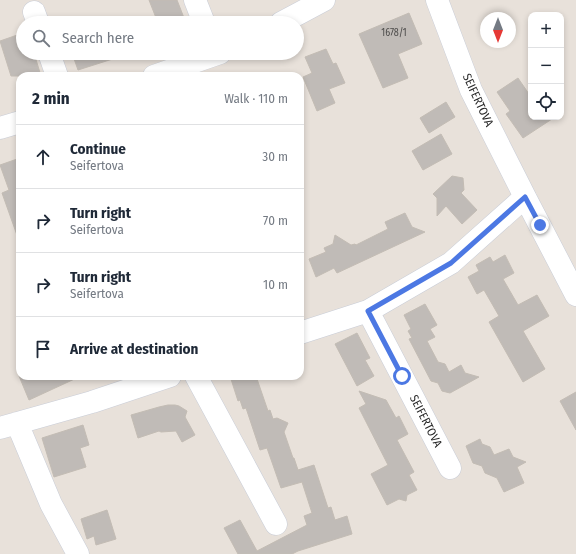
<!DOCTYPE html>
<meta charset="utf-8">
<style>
body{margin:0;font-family:"Fira Sans Condensed",sans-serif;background:#f6f6f7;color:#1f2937}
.controls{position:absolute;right:12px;top:12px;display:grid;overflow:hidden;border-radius:8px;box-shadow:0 2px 6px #0003}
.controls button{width:36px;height:36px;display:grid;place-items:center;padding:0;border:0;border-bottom:1px solid #e0e1e3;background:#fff;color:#1f2937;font:20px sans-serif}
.compass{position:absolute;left:480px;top:12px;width:36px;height:36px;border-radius:50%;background:#fff;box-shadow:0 2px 6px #0003;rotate:180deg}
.stop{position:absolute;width:12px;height:12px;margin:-9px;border:3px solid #4c78e3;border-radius:50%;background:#fff}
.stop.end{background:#4c78e3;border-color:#fff;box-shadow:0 1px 4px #0008}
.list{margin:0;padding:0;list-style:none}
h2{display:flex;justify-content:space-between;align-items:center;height:52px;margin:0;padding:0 16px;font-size:17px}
h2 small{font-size:13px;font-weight:400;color:#747a83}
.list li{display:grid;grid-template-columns:26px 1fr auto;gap:12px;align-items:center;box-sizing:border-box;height:64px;padding:0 16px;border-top:1px solid #e0e1e3}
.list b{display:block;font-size:15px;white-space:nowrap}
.list p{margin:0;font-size:13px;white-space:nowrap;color:#747a83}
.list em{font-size:13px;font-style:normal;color:#747a83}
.icon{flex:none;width:22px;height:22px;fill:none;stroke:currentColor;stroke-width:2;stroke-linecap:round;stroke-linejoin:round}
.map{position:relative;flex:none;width:576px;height:554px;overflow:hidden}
.search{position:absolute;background:#fff;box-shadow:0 2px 6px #0003;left:16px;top:16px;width:288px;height:44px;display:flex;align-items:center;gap:10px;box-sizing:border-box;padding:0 14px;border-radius:22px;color:#747a83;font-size:15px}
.panel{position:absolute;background:#fff;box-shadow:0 2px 6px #0003;left:16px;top:72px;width:288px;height:308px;border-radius:12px}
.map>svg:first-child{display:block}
.building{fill:#c0bbb7;stroke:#c3bcb4}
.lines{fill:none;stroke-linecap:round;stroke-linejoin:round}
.minor-casing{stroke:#c9cdd7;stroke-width:23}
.minor{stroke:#fff;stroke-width:22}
.route{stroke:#4c78e3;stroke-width:5}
.labels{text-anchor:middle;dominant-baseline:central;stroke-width:3;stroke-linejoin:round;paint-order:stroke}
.number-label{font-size:10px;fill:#4d4c4b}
.street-label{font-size:12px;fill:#272727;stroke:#fff}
</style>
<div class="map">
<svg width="576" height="554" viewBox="0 0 576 554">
<rect width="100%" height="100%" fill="#e8e1da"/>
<path class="building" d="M149,0H177L186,23H158Z
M409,13L422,44L398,54L408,78L383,88L359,34Z
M23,33V53H34L41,76H11L0,41Z
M326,49L333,64L336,63L345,83L329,89L335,103L317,111L303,77L312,73L305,57Z
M72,53H122V56L78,70Z
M518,78L531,97V117H555L523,138L506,114L510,111L497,92Z
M446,102L455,117L429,133L420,118Z
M441,134L452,154L423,170L412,151Z
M20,158V238H18L2,193L9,190L0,165Z
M452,176L463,178L464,190L461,193L477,210L462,224L446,206L437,216V198L433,194Z
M405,213L412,227L425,232L337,273L334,268L316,277L309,259L326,252L324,248L333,244L335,235L351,245L355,244L356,245L388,229L385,222Z
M505,255L514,273L503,279L518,305L537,295L549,316L523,331L545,369L523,382L489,322L499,316L484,290L477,294L468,277L479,271L476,265L490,257L493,262Z
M425,304L437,325L430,329L435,337L427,341L438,362L445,364L449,372L461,365L465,373L479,377L450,393L442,391L438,383L431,381L409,339L412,338L408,331L411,329L404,315Z
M357,333L370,358L365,360L374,376L357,386L335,344Z
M19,376H81L29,400Z
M230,376H256L268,411L270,410L273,419L277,418L288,423L284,432L293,458H294L298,470L314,465L328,508L331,507L335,520L347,516L352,534L298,551L292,554H238L224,528L240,520L257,551L307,525L304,516L312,513L302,482L281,488L267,448L260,450L246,408L243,409L240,400L238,401Z
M359,391L386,400L396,418L399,416L408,434L397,440L414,472L409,475L417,490L407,495L406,501L399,499L387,505L371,474L388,465L359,408L366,404Z
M576,392V430L560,401Z
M168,405H175L179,406L187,411L185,417L195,435L182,442L176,431L161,432L159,431L138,438L131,415L159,407Z
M83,425L89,445L80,448L86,467L54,477L42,438Z
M480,439L482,444L490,447L494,455L509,449L513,457L526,462L517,467L524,483L504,492L497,478L485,473L482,466L473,463L466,446Z
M107,510L116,539L96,545L94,536L87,539L81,519Z"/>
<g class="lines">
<defs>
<path id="minor" d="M195,0L204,23
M437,0L471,90L525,197L576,295
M34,12L38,23
M281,23L324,0
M49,53L57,76
M154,76L220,53
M0,128L20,122
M368,311L450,468
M300,333L368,311L451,263L525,197
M196,376L276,524
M17,423L51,504L78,554
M0,428L92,402L170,376"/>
</defs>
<use href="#minor" class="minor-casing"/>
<use href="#minor" class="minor"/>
</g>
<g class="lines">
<path class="route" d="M402,376L368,311L451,263L525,197L540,225"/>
</g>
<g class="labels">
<g class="number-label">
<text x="394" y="33">1678/1</text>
</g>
<g class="street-label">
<text transform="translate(478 100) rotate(65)">SEIFERTOVA</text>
<text transform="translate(426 421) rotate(63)">SEIFERTOVA</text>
</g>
</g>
</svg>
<div class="controls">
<button>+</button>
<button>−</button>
<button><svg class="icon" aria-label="locate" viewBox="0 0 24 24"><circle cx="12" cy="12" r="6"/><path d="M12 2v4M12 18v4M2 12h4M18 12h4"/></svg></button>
</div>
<svg class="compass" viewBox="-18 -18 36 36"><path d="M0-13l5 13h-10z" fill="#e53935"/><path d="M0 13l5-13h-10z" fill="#747a83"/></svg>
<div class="stop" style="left:402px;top:376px"></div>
<div class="stop end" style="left:540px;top:225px"></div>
<div class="search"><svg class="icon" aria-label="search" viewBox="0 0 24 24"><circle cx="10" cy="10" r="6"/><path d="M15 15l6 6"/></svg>Search here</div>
<section class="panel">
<h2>2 min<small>Walk · 110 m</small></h2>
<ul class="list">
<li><svg class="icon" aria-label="ahead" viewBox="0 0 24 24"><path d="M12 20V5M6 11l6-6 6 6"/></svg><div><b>Continue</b><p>Seifertova</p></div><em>30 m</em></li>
<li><svg class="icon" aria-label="right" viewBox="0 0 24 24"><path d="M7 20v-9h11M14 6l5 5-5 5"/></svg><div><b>Turn right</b><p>Seifertova</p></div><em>70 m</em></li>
<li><svg class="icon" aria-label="right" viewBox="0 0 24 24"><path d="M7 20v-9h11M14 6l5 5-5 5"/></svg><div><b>Turn right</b><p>Seifertova</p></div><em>10 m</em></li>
<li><svg class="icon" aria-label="arrive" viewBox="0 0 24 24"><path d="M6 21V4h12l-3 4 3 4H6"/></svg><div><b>Arrive at destination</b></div></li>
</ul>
</section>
</div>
